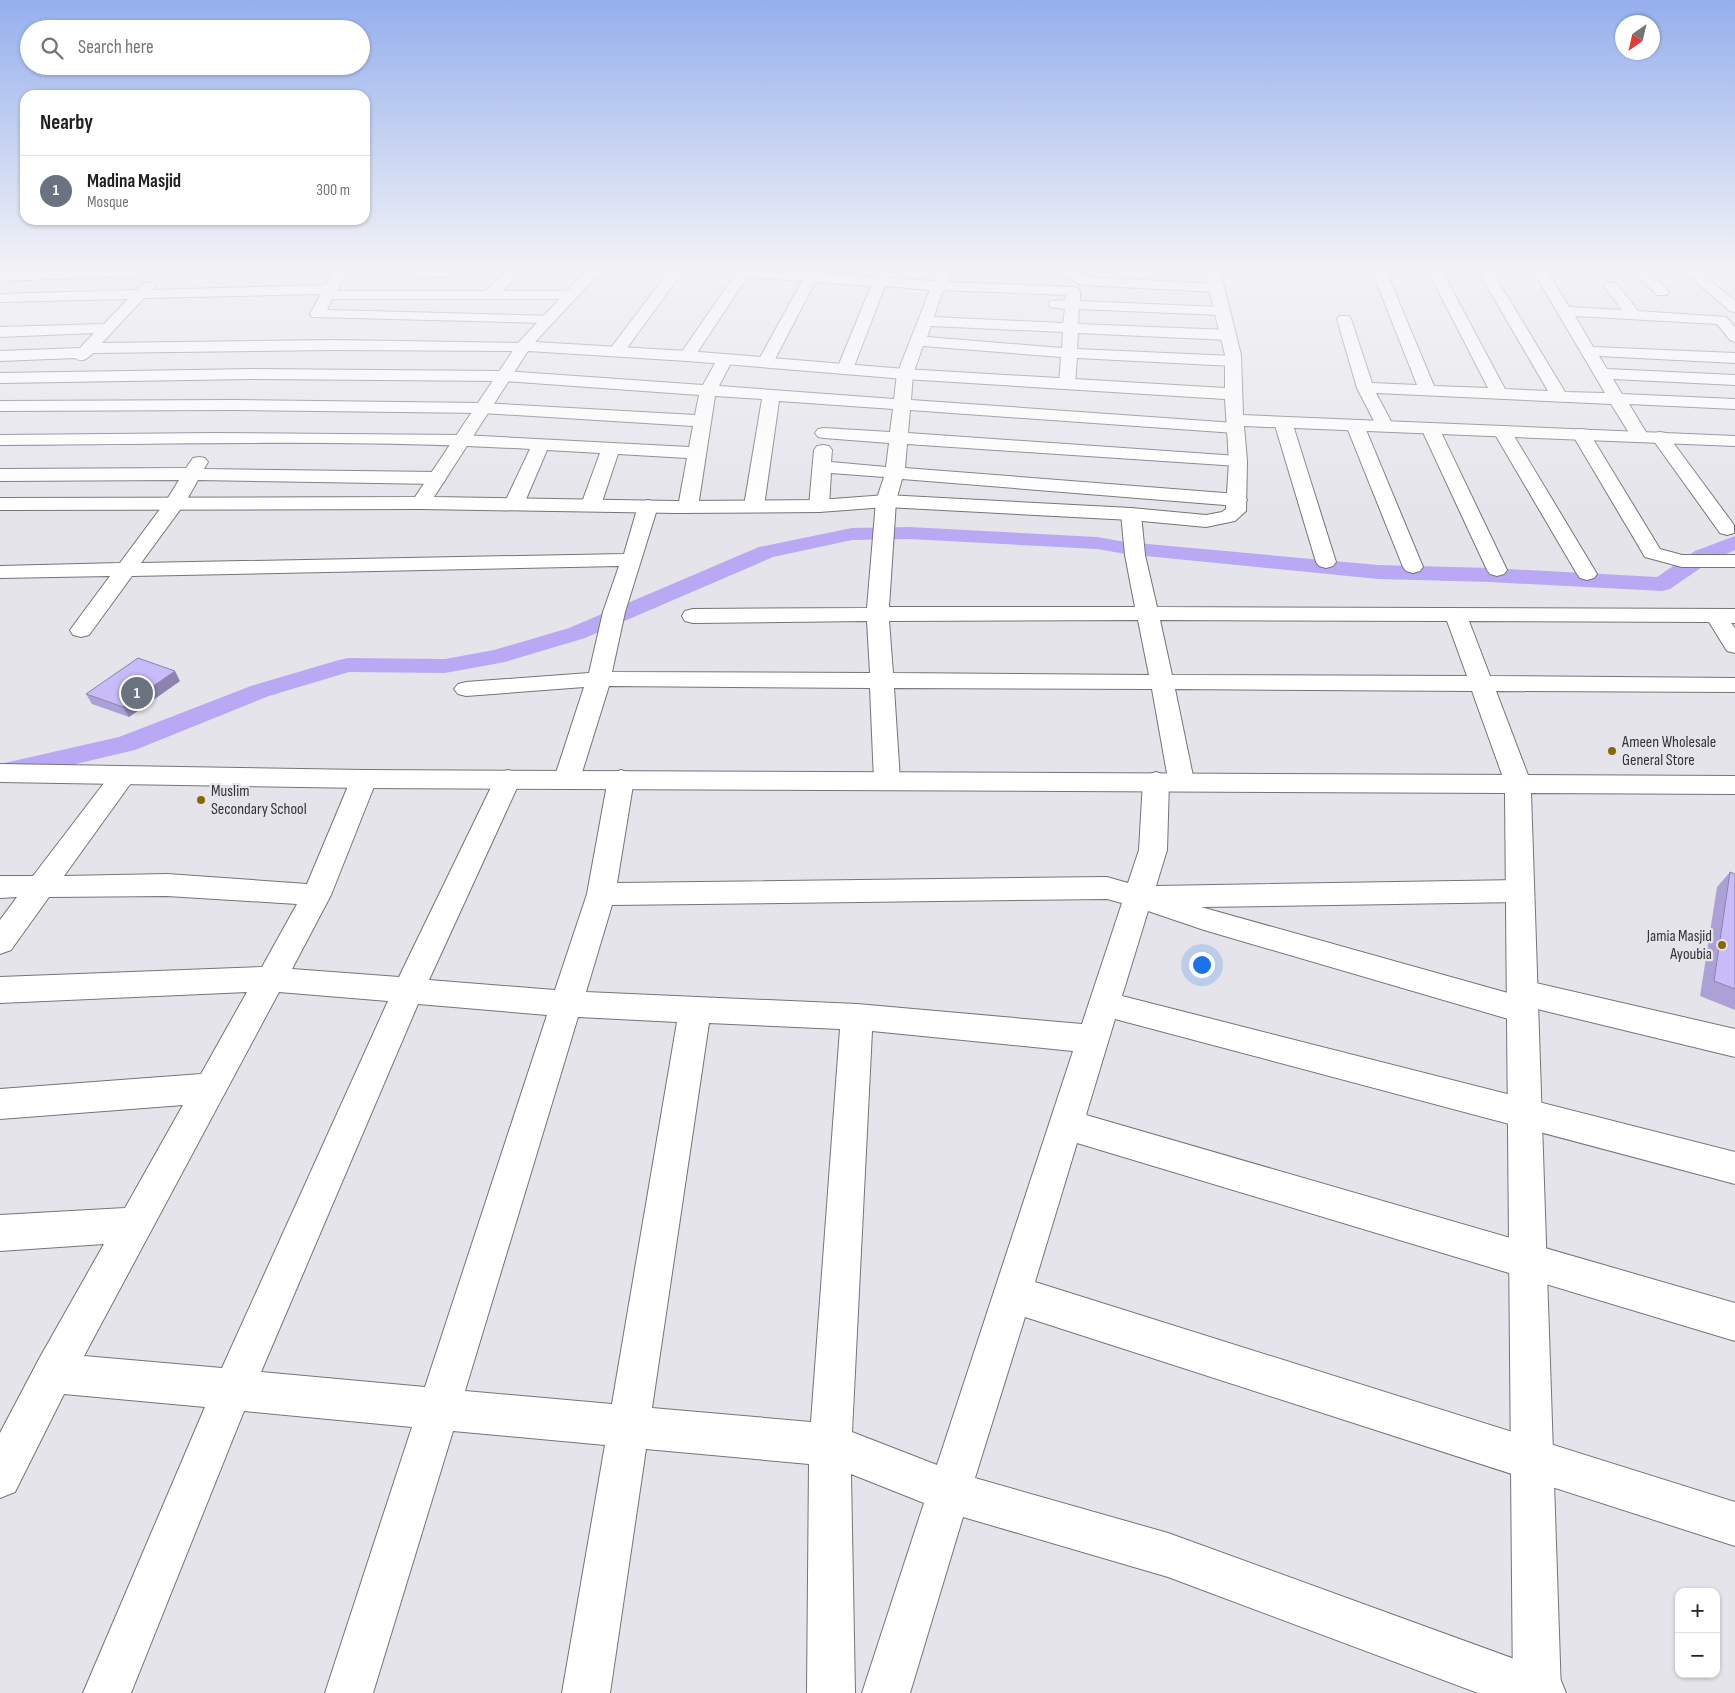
<!DOCTYPE html>
<meta charset="utf-8">
<style>
body{margin:0;font-family:"Sofia Sans Condensed",sans-serif;background:#f2f2f2;color:#202124}
.controls{position:absolute;right:15px;bottom:15px;display:grid;overflow:hidden;border-radius:10px;box-shadow:0 1px 4px #0004}
.controls button{width:45px;height:45px;display:grid;place-items:center;padding:0;border:0;border-bottom:1px solid #e0e0e0;background:#fff;color:#202124;font:25px sans-serif}
.compass{position:absolute;left:1615px;top:15px;width:45px;height:45px;border-radius:50%;background:#fff;box-shadow:0 1px 4px #0004;rotate:214deg}
.you{position:absolute;left:1201px;top:964px;width:18px;height:18px;margin:-12px;border:4px solid #fff;border-radius:50%;background:#1a73e8;box-shadow:0 0 0 8px #1a73e833}
.badge{display:grid;place-items:center;width:32px;height:32px;border-radius:50%;background:#8a6604;color:#fff;font-size:16px;font-weight:700}
.pin{position:absolute;translate:-50% -50%;border:2px solid #fff;box-shadow:0 1px 5px #0006}
.list{margin:0;padding:0;list-style:none}
h2{display:flex;justify-content:space-between;align-items:center;height:65px;margin:0;padding:0 20px;font-size:21px}
h2 small{font-size:16px;font-weight:400;color:#757577}
.list li{display:grid;grid-template-columns:32px 1fr auto;gap:15px;align-items:center;box-sizing:border-box;height:70px;padding:0 20px;border-top:1px solid #e0e0e0}
.list b{display:block;font-size:19px;white-space:nowrap}
.list p{margin:0;font-size:16px;white-space:nowrap;color:#757577}
.list em{font-size:16px;font-style:normal;color:#757577}
.icon{flex:none;width:28px;height:28px;fill:none;stroke:currentColor;stroke-width:2;stroke-linecap:round;stroke-linejoin:round}
.map{position:relative;flex:none;width:1735px;height:1693px;overflow:hidden}
.search{position:absolute;background:#fff;box-shadow:0 1px 4px #0004;left:20px;top:20px;width:350px;height:55px;display:flex;align-items:center;gap:12px;box-sizing:border-box;padding:0 18px;border-radius:28px;color:#757577;font-size:19px}
.panel{position:absolute;background:#fff;box-shadow:0 1px 4px #0004;left:20px;top:90px;width:350px;height:135px;border-radius:15px}
.map>svg:first-child{display:block}
.lines{fill:none;stroke-linecap:round;stroke-linejoin:round}
.canal{fill:#b9a8f4;fill-rule:evenodd}
.minor-casing{stroke:#75747a;stroke-width:2}
.tertiary-casing{stroke:#75747a;stroke-width:2}
.minor{fill:#fff;fill-rule:evenodd}
.tertiary{fill:#fff;fill-rule:evenodd}
.wall{fill:#aca1d6}
.shaded-wall{fill:#8c83ae}
.building{fill:#c8bbf9;stroke:#8c83ae}
.poi-dot{fill:#8a6604;stroke:#e5e4eb;stroke-width:2}
.labels{text-anchor:middle;dominant-baseline:central;stroke-width:4.5;stroke-linejoin:round;paint-order:stroke}
.poi-label{font-size:16px;fill:#343336;stroke:#e5e4eb;text-anchor:start}
</style>
<div class="map">
<svg width="1735" height="1693" viewBox="0 0 1735 1693">
<rect width="100%" height="100%" fill="#e5e4eb"/>
<g class="lines">
<path class="canal" d="M909,527L1097,537L1126,542L1378,565L1490,568L1657,577L1695,551L1735,536V550L1711,561L1670,589L1662,591L1490,582L1378,579L1126,554L1097,549L909,539L852,540L773,557L585,638L505,662L445,673L349,672L269,696L135,750L0,782V764L119,737L251,686L339,660L348,658L445,659L494,650L569,628L759,547L852,528Z"/>
<defs>
<path id="minor" d="M52,271H285L278,275H160L0,281V273Z
M333,271H347L337,291H485L508,271H523L502,291H572L577,292L579,295L577,298L572,299H332L327,310L554,316L556,319L554,322L549,323L312,317L310,314L321,294L144,298L102,343L334,340L528,343L531,346L528,349L523,351L334,350L93,353C87,359 82,363 75,358L0,361V351L80,348L94,333L0,337V327L104,324L128,299L0,302V294L136,290C142,284 145,281 153,283L155,286L152,290L326,285Z
M400,271H452L454,273C449,280 406,277 400,271Z
M669,271H683L622,355H610L608,352L610,349Z
M717,271L806,273L807,271H821L820,274L875,277L877,271H891L888,278L934,281L940,271H954L947,282L1073,287L1078,288L1080,291V301L1221,307L1226,308L1228,311L1226,314L1221,315L1079,309L1078,324L1228,330L1233,332L1236,335L1233,338L1228,340L1078,333L1077,349L1233,356L1239,358L1241,361L1239,364L1233,366L1077,358L1075,384L1073,387H1061L1059,384L1061,357L923,346L913,374L911,400L1235,423L1241,424L1244,428L1241,432L1235,433L910,410L908,433L1238,456L1244,457L1247,461L1244,465L1238,466L907,444L905,468L1237,494L1244,496L1247,500L1244,504L1237,506L902,479L896,501L889,607H1135L1125,555L1121,514L1124,510L1131,508L1138,510L1141,514L1145,555L1157,607L1735,609V623H1731L1735,628V653L1727,651L1709,622L1469,621L1490,676L1735,678V692L1496,691L1531,783L1527,789L1518,792L1509,789L1505,783L1472,691L1175,689L1194,781L1190,787L1181,790L1172,787L1169,782L1167,850L1156,886L1520,880L1530,883L1534,891L1530,899L1520,902L1201,907L1508,993L1512,984L1523,980L1735,1029V1057L1537,1009L1533,1019L1522,1023L1204,930L1148,911L1122,996L1735,1152V1184L1115,1019L1086,1115L1735,1303V1341L1077,1143L1035,1282L1735,1502V1546L1025,1317L975,1478L1168,1533L1542,1669L1559,1676L1566,1693H1478L1168,1577L963,1517L910,1693H862L924,1503L851,1474L855,1693H807L809,1464L646,1449L610,1693H562L605,1445L453,1431L373,1693H325L412,1427L244,1411L131,1693H83L205,1407L64,1394L15,1492L0,1498V1433L39,1359L104,1244L0,1251V1215L125,1208L183,1105L0,1119V1089L201,1074L247,992L0,1003V977L262,967L297,904L167,896L49,897L11,950L0,954V920L17,897L0,898V876H33L114,770L123,767L132,770L136,776L64,876L167,874L307,884L351,779L355,773L364,770L373,773L377,779L331,895L292,969L399,977L495,779L499,773L508,770L517,773L521,779L429,980L555,990L587,894L608,779L612,773L621,770L630,773L634,779L617,883L1107,877L1128,883L1139,850L1143,781L1147,775L1156,772L1165,775L1168,779L1152,689L894,688L900,780L896,786L887,789L878,786L874,780L870,688L609,686L580,779L576,785L567,788L558,785L554,779L584,687L466,696L458,694L454,689L458,684L466,682L589,673L603,612L619,566L132,576L89,635L81,637L73,635L70,630L110,576L0,578V566L120,563L166,501L179,480L0,481V469L186,468L193,458L199,457L205,458L208,462L204,469L437,472L444,474L446,478L444,482L437,484L198,480L185,503L141,563L624,554L638,506L641,502L648,500L655,502L658,506L625,612L612,672L870,673L867,621L693,623L685,621L682,616L685,611L693,609L867,608L876,501L884,477L831,473L829,506L826,510L819,512L812,510L809,506L814,450L817,446L823,445L829,446L832,450L831,462L886,467L889,443L824,438L818,437L815,433L818,429L824,428L890,432L893,409L779,401L764,506L761,510L754,512L747,510L744,506L762,399L715,396L698,507L695,511L688,513L681,511L678,507L687,458L618,454L601,505L598,509L591,511L584,509L581,505L600,453L547,450L524,504L521,508L514,510L507,508L504,504L530,449C354,439 176,444 0,445V435L214,433L462,435L689,447L693,426L482,413L233,410L0,411V401L233,400L482,403L695,415L699,395L503,381L253,379L0,383V373L253,369L503,371L703,385L719,356H731L733,359L719,386L894,399L897,374L930,290L885,286L853,369L851,372H839L837,369L871,286L815,282L773,363L771,366H759L757,363L802,281L747,277L693,359H681L679,356L734,276L719,274ZM943,290L1066,295L1065,300L1050,301L1048,304L1050,307L1065,309L1063,323L934,317ZM931,326L1063,332L1062,348L927,337ZM1138,620L1149,675L893,673L889,621ZM1160,620L1447,621L1467,676L1172,675ZM1107,899L1122,903L1082,1024L857,1004L586,992L612,905ZM279,992L388,1001L222,1368L84,1356ZM418,1004L547,1015L425,1387L261,1372ZM578,1017L677,1022L612,1404L465,1391ZM709,1023L840,1029L811,1422L652,1408ZM872,1031L1073,1051L937,1465L852,1432Z
M1061,271H1077L1087,277L1216,284L1221,285L1223,288L1221,291L1216,292L1084,285L1079,284Z
M1372,271H1386L1434,386L1488,388L1428,271H1442L1505,389L1548,391L1478,271H1492L1565,392L1605,393L1533,271H1547L1569,307L1622,310L1604,286L1606,283H1616L1638,311L1726,317L1735,327V342L1730,340L1717,324L1575,316L1593,347L1735,353V363L1599,356L1607,369L1735,375V385L1613,379L1622,394L1735,399V409L1629,404L1649,437L1646,441L1640,442L1634,441L1611,404L1376,393L1393,425L1390,429L1384,430L1378,429L1357,388L1337,319L1339,316H1349L1351,319L1372,383L1417,385Z
M1633,271H1648L1669,292L1667,295H1657Z
M1683,271H1698L1735,301V312L1730,311Z
M1283,417L1289,418L1292,422L1336,562L1333,566L1326,568L1319,566L1316,562L1274,422L1277,418Z
M1355,420L1361,421L1364,425L1423,567L1420,571L1413,573L1406,571L1403,567L1346,425L1349,421Z
M1430,423L1436,424L1439,428L1507,570L1504,574L1497,576L1490,574L1487,570L1421,428L1424,424Z
M1502,426L1508,427L1511,431L1597,574L1594,578L1587,580L1580,578L1577,574L1493,431L1496,427Z
M1581,429L1587,430L1590,434L1660,549L1682,555H1735V567H1682L1645,557L1572,434L1575,430Z
M1660,432L1666,433L1734,525V533L1727,535L1720,533L1651,437L1654,433Z"/>
<path id="tertiary" d="M586,271H601L535,342L687,351L905,369L1225,388V355L1206,277V271H1220L1241,355L1243,415L1735,436V446L1244,426L1247,461L1246,511L1235,521L1206,527L1131,520L886,507L819,512L676,513L421,509L0,510V498L415,497L518,343ZM528,351L687,361L905,379L1225,399L1229,461L1226,509L1222,512L1206,515L1131,508L886,495L819,500L676,501L434,497Z
M0,764L364,770L1735,776V794L1531,793L1561,1693H1513L1505,793L364,788L0,782Z"/>
</defs>
<use href="#minor" class="minor-casing"/>
<use href="#tertiary" class="tertiary-casing"/>
<use href="#minor" class="minor"/>
<use href="#tertiary" class="tertiary"/>
</g>
<path class="wall" d="M180,681L129,717L92,704L86,694Z
M1730,872L1735,874V1010L1700,996L1717,887Z"/>
<path class="shaded-wall" d="M175,671L180,681L129,717L123,707Z"/>
<path class="building" d="M138,658L175,671L123,707L86,694Z
M1730,872L1735,874V989L1714,981Z"/>
<linearGradient id="sky" x2="0" y2="1"><stop stop-color="#95afed"/><stop offset="0.53" stop-color="#f3f3f6"/><stop offset="1" stop-color="#f3f3f6" stop-opacity="0"/></linearGradient>
<rect width="1735" height="508" fill="url(#sky)"/>
<g class="poi-dot">
<circle cx="1612" cy="751" r="5"/>
<circle cx="201" cy="800" r="5"/>
<circle cx="1722" cy="945" r="5"/>
</g>
<g class="labels">
<g class="poi-label">
<text x="1622" y="742">Ameen Wholesale<tspan x="1622" dy="18">General Store</tspan></text>
<text x="211" y="791">Muslim<tspan x="211" dy="18">Secondary School</tspan></text>
<text x="1712" y="936" text-anchor="end">Jamia Masjid<tspan x="1712" dy="18">Ayoubia</tspan></text>
</g>
</g>
</svg>
<div class="controls">
<button>+</button>
<button>−</button>
</div>
<svg class="compass" viewBox="-18 -18 36 36"><path d="M0-13l5 13h-10z" fill="#e53935"/><path d="M0 13l5-13h-10z" fill="#757577"/></svg>
<div class="you"></div>
<div class="pin badge" style="left:137px;top:693px;background:#6b7280">1</div>
<div class="search"><svg class="icon" aria-label="search" viewBox="0 0 24 24"><circle cx="10" cy="10" r="6"/><path d="M15 15l6 6"/></svg>Search here</div>
<section class="panel">
<h2>Nearby<small></small></h2>
<ul class="list">
<li><span class="badge" style="background:#6b7280">1</span><div><b>Madina Masjid</b><p>Mosque</p></div><em>300 m</em></li>
</ul>
</section>
</div>
